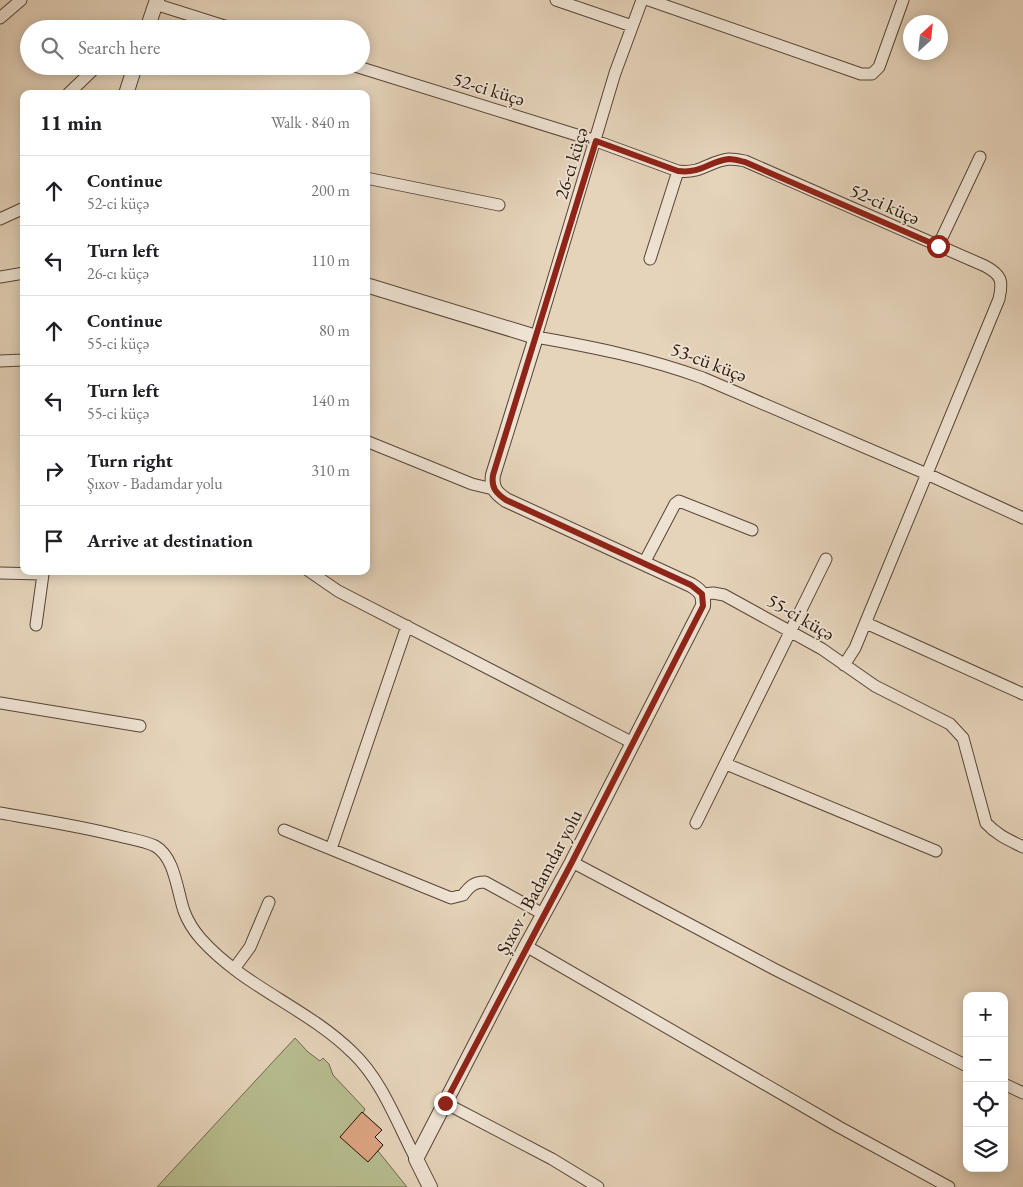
<!DOCTYPE html>
<meta charset="utf-8">
<style>
body{margin:0;font-family:"EB Garamond",serif;background:#f2f2f2;color:#202124}
.controls{position:absolute;right:15px;bottom:15px;display:grid;overflow:hidden;border-radius:10px;box-shadow:0 2px 12px #0003}
.controls button{width:45px;height:45px;display:grid;place-items:center;padding:0;border:0;border-bottom:1px solid #e0e0e0;background:#fff;color:#202124;font:25px sans-serif}
.compass{position:absolute;left:903px;top:15px;width:45px;height:45px;border-radius:50%;background:#fff;box-shadow:0 2px 12px #0003;rotate:27deg}
.stop{position:absolute;width:15px;height:15px;margin:-11px;border:4px solid #8f2418;border-radius:50%;background:#fff}
.stop.end{background:#8f2418;border-color:#fff;box-shadow:0 1px 5px #0008}
.list{margin:0;padding:0;list-style:none}
h2{display:flex;justify-content:space-between;align-items:center;height:65px;margin:0;padding:0 20px;font-size:21px}
h2 small{font-size:16px;font-weight:400;color:#757577}
.list li{display:grid;grid-template-columns:32px 1fr auto;gap:15px;align-items:center;box-sizing:border-box;height:70px;padding:0 20px;border-top:1px solid #e0e0e0}
.list b{display:block;font-size:19px;white-space:nowrap}
.list p{margin:0;font-size:16px;white-space:nowrap;color:#757577}
.list em{font-size:16px;font-style:normal;color:#757577}
.icon{flex:none;width:28px;height:28px;fill:none;stroke:currentColor;stroke-width:2;stroke-linecap:round;stroke-linejoin:round}
.map{position:relative;flex:none;width:1023px;height:1187px;overflow:hidden}
.search{position:absolute;background:#fff;box-shadow:0 2px 12px #0003;left:20px;top:20px;width:350px;height:55px;display:flex;align-items:center;gap:12px;box-sizing:border-box;padding:0 18px;border-radius:28px;color:#757577;font-size:19px}
.panel{position:absolute;background:#fff;box-shadow:0 2px 12px #0003;left:20px;top:90px;width:350px;height:485px;border-radius:10px}
.map>svg:first-child{display:block}
.green{fill:#b7bc8e;stroke:#70694c}
.building{fill:#dca482;stroke:#28160a}
.lines{fill:none;stroke-linecap:round;stroke-linejoin:round}
.minor-casing{stroke:#574536;stroke-width:13}
.tertiary-casing{stroke:#574536;stroke-width:16}
.minor{stroke:#eee2d2;stroke-width:11}
.tertiary{stroke:#eee2d2;stroke-width:14}
.route{stroke:#8f2418;stroke-width:6}
.labels{text-anchor:middle;dominant-baseline:central;stroke-width:4;stroke-linejoin:round;paint-order:stroke}
.street-label{font-size:19px;fill:#28160a;stroke:#eee2d2}
</style>
<div class="map">
<svg width="1023" height="1187" viewBox="0 0 1023 1187">
<rect width="100%" height="100%" fill="#e5d3ba"/>
<filter id="stains"><feTurbulence type="fractalNoise" baseFrequency=".004" numOctaves="4"/><feColorMatrix values="0 0 0 0 .2 0 0 0 0 .09 0 0 0 0 .02 0 0 0 .5 -.17"/></filter>
<radialGradient id="worn" r=".72"><stop offset=".6" stop-color="#630" stop-opacity="0"/><stop offset="1" stop-color="#630" stop-opacity=".3"/></radialGradient>
<path class="green" d="M295,1038L308,1052L320,1061L323,1058L329,1064L333,1075L365,1109L363,1113L382,1130L375,1137L383,1145L378,1151L407,1187H157Z"/>
<path class="building" d="M362,1112L382,1130L375,1137L383,1145L368,1162L340,1137Z"/>
<g class="lines">
<defs>
<path id="minor" d="M556,0L632,26
M642,0L615,73L536,337C593,347 648,358 703,378L927,474L1023,518
M649,0L861,74H872L879,67L903,0
M155,4L234,29
M0,18L21,0
M355,66L596,141L678,171C702,174 709,161 729,159C734,159 740,160 745,161L985,266C1002,275 1003,281 999,299L855,648L844,665
M68,94L97,66
M366,178L499,205
M0,219L24,208
M938,246L980,157
M650,259L678,171
M0,277L24,273
M0,361L24,360
M366,441L472,484L493,489
M644,563L675,504L679,501L752,530
M309,571L338,591L633,743
M0,573L43,574L44,571
M703,594L713,593L724,595L822,649L875,686L950,724L963,738L986,823C997,835 1009,840 1023,847
M866,623L1023,694
M36,625L43,574
M0,703L140,726
M726,764L936,851
M0,813C40,820 80,826 119,836C131,839 144,841 155,846C175,857 177,891 184,911C188,922 194,931 201,939C244,987 307,1008 352,1052C382,1080 397,1123 416,1159
M696,823L826,559
M284,830L451,898L463,895C470,886 474,882 485,882L543,914
M331,849L407,626
M572,862L776,970L967,1066
M526,946L839,1127L949,1187
M234,969L250,947L269,902
M1004,1084L1023,1093
M445,1103L552,1159L598,1187"/>
<path id="tertiary" d="M147,29L157,0
M126,94L135,66
M366,285L536,337L493,475C491,488 496,493 506,500L691,585C701,591 704,595 703,606L572,862L526,946L416,1159L430,1187"/>
</defs>
<use href="#minor" class="minor-casing"/>
<use href="#tertiary" class="tertiary-casing"/>
<use href="#minor" class="minor"/>
<use href="#tertiary" class="tertiary"/>
</g>
<g class="lines">
<path class="route" d="M445,1103L572,862L703,606L702,594L691,585L506,500C496,493 491,488 493,475L596,141L678,171C702,174 709,161 729,159C734,159 740,161 745,162L938,246"/>
</g>
<g class="labels">
<g class="street-label">
<text transform="translate(489 89) rotate(17)">52-ci küçə</text>
<text transform="translate(571 163) rotate(-73)">26-cı küçə</text>
<text transform="translate(885 204) rotate(24)">52-ci küçə</text>
<text transform="translate(709 362) rotate(21)">53-cü küçə</text>
<text transform="translate(801 617) rotate(30)">55-ci küçə</text>
<text transform="translate(539 882) rotate(-62)">Şıxov - Badamdar yolu</text>
</g>
</g>
<rect width="100%" height="100%" filter="url(#stains)"/>
<rect width="100%" height="100%" fill="url(#worn)"/>
</svg>
<div class="controls">
<button>+</button>
<button>−</button>
<button><svg class="icon" aria-label="locate" viewBox="0 0 24 24"><circle cx="12" cy="12" r="6"/><path d="M12 2v4M12 18v4M2 12h4M18 12h4"/></svg></button>
<button><svg class="icon" aria-label="layers" viewBox="0 0 24 24"><path d="M12 4l9 5-9 5-9-5zM3 14l9 5 9-5"/></svg></button>
</div>
<svg class="compass" viewBox="-18 -18 36 36"><path d="M0-13l5 13h-10z" fill="#e53935"/><path d="M0 13l5-13h-10z" fill="#757577"/></svg>
<div class="stop" style="left:938px;top:246px"></div>
<div class="stop end" style="left:445px;top:1103px"></div>
<div class="search"><svg class="icon" aria-label="search" viewBox="0 0 24 24"><circle cx="10" cy="10" r="6"/><path d="M15 15l6 6"/></svg>Search here</div>
<section class="panel">
<h2>11 min<small>Walk · 840 m</small></h2>
<ul class="list">
<li><svg class="icon" aria-label="ahead" viewBox="0 0 24 24"><path d="M12 20V5M6 11l6-6 6 6"/></svg><div><b>Continue</b><p>52-ci küçə</p></div><em>200 m</em></li>
<li><svg class="icon" aria-label="left" viewBox="0 0 24 24"><path d="M17 20v-9H6M10 6l-5 5 5 5"/></svg><div><b>Turn left</b><p>26-cı küçə</p></div><em>110 m</em></li>
<li><svg class="icon" aria-label="ahead" viewBox="0 0 24 24"><path d="M12 20V5M6 11l6-6 6 6"/></svg><div><b>Continue</b><p>55-ci küçə</p></div><em>80 m</em></li>
<li><svg class="icon" aria-label="left" viewBox="0 0 24 24"><path d="M17 20v-9H6M10 6l-5 5 5 5"/></svg><div><b>Turn left</b><p>55-ci küçə</p></div><em>140 m</em></li>
<li><svg class="icon" aria-label="right" viewBox="0 0 24 24"><path d="M7 20v-9h11M14 6l5 5-5 5"/></svg><div><b>Turn right</b><p>Şıxov - Badamdar yolu</p></div><em>310 m</em></li>
<li><svg class="icon" aria-label="arrive" viewBox="0 0 24 24"><path d="M6 21V4h12l-3 4 3 4H6"/></svg><div><b>Arrive at destination</b></div></li>
</ul>
</section>
</div>
